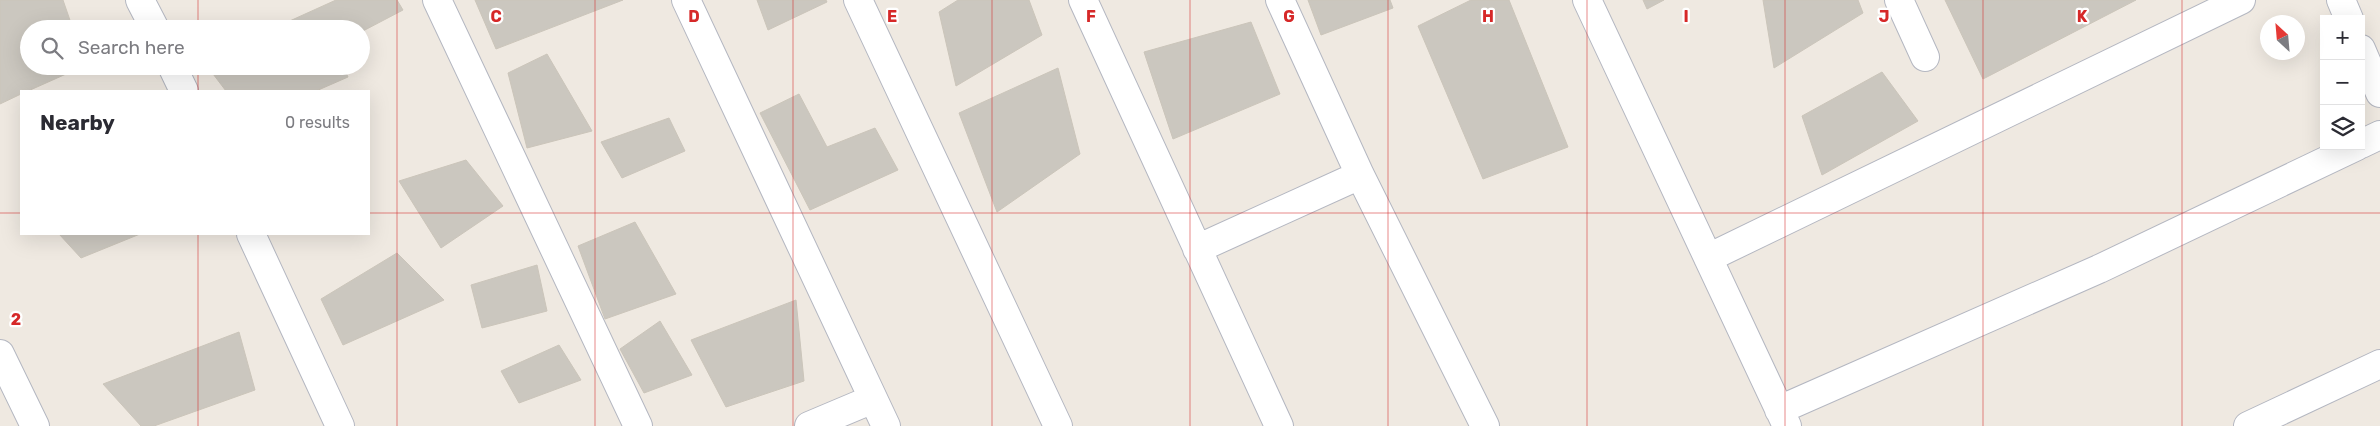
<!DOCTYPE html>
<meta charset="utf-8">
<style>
body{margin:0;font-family:Rubik,sans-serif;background:#f7f7f7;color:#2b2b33}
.controls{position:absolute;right:15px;top:15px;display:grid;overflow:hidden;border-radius:0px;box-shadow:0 5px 20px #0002}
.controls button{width:45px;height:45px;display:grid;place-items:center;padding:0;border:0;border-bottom:1px solid #e1e1e2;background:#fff;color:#2b2b33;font:25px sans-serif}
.compass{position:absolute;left:2260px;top:15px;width:45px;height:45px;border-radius:50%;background:#fff;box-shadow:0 5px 20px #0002;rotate:334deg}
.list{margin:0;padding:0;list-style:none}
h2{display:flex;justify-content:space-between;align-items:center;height:65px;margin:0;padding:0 20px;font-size:21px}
h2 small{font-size:16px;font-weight:400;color:#7c7c81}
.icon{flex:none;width:28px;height:28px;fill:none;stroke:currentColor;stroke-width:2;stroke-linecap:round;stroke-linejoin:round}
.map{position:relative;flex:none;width:2380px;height:426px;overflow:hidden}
.search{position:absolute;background:#fff;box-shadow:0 5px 20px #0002;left:20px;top:20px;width:350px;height:55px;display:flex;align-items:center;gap:12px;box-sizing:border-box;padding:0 18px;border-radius:28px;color:#7c7c81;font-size:19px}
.panel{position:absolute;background:#fff;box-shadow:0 5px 20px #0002;left:20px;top:90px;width:350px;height:145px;border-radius:0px}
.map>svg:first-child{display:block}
.building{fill:#cbc7bf;stroke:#cbc5ba}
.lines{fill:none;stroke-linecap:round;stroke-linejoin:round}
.minor-casing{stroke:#b4b7c1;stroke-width:30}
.minor{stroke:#fff;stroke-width:28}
.grid{fill:none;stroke:#d62828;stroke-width:1;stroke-opacity:0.55}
.grid-label{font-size:16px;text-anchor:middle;font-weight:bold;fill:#d62828;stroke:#fff;stroke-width:4.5;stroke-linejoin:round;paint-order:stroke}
</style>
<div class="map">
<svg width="2380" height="426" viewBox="0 0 2380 426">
<rect width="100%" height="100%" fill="#efe9e1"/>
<path class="building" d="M0,0H63L73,29H29V66H84L28,91H21V94L0,104Z
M336,0H397L403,10L361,32V29H272Z
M475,0H623L496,49Z
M757,0H826L827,2L768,30Z
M958,0H1029L1042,35L956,86L939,12Z
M1308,0H1390L1393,8L1321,35Z
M1471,0H1509L1568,147L1483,179L1418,26Z
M1643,0H1664L1647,9Z
M1763,0H1858L1863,13L1774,68Z
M1945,0H2136L1983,79Z
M1251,22L1280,94L1173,139L1144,52Z
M547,54L592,131L527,148L508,73Z
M207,66H343L348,77L316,91H226Z
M1058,68L1080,154L997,212L959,113Z
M1882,72L1918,121L1822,175L1802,116Z
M799,94L827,147L875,128L898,170L810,210L760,113Z
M669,118L685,151L622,178L601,142Z
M466,160L503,206L441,248L399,181Z
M635,222L676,294L605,319L578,246Z
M59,234H140L81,258Z
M397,253L444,300L343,345L321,299Z
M537,265L547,311L482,328L471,285Z
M796,300L804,381L726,407L691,340Z
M660,321L692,375L644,393L620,349Z
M239,332L255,390L154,426H141L103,384Z
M559,345L581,380L519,403L501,371Z"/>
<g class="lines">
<defs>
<path id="minor" d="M140,0L155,29
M437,0L638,426
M686,0L886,426
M858,0L1058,426
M1083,0L1279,426
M1280,0L1360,175L1485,426
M1587,0L1787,426
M1899,0L1925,57
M2341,0L2349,19
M2361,49L2380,93
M172,66L184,91
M2361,144L2380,135
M251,234L340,426
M1197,249L1360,175
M1708,258L2241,0
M0,354L35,426
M1779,410L2099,269L2357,146
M809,426L873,399
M2248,426L2380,364"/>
</defs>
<use href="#minor" class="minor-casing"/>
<use href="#minor" class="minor"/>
</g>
<path class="grid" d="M198,0V29M397,0V426M595,0V426M793,0V426M992,0V426M1190,0V426M1388,0V426M1587,0V426M1785,0V426M1983,0V426M2182,0V426M198,66V91M0,213H21M369,213H2380M198,234V426"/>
<g class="grid-label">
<text x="496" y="22">C</text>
<text x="694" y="22">D</text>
<text x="892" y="22">E</text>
<text x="1091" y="22">F</text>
<text x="1289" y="22">G</text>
<text x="1488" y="22">H</text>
<text x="1686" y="22">I</text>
<text x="1884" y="22">J</text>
<text x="2082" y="22">K</text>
<text x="16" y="325">2</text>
</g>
</svg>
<div class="controls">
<button>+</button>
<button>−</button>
<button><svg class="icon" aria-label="layers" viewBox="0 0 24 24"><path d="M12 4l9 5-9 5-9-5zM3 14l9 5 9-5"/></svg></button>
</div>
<svg class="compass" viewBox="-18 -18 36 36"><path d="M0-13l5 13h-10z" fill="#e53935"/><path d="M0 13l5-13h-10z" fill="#7c7c81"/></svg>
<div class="search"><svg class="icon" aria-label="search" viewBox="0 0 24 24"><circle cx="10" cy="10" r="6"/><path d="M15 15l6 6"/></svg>Search here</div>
<section class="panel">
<h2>Nearby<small>0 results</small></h2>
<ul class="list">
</ul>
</section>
</div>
